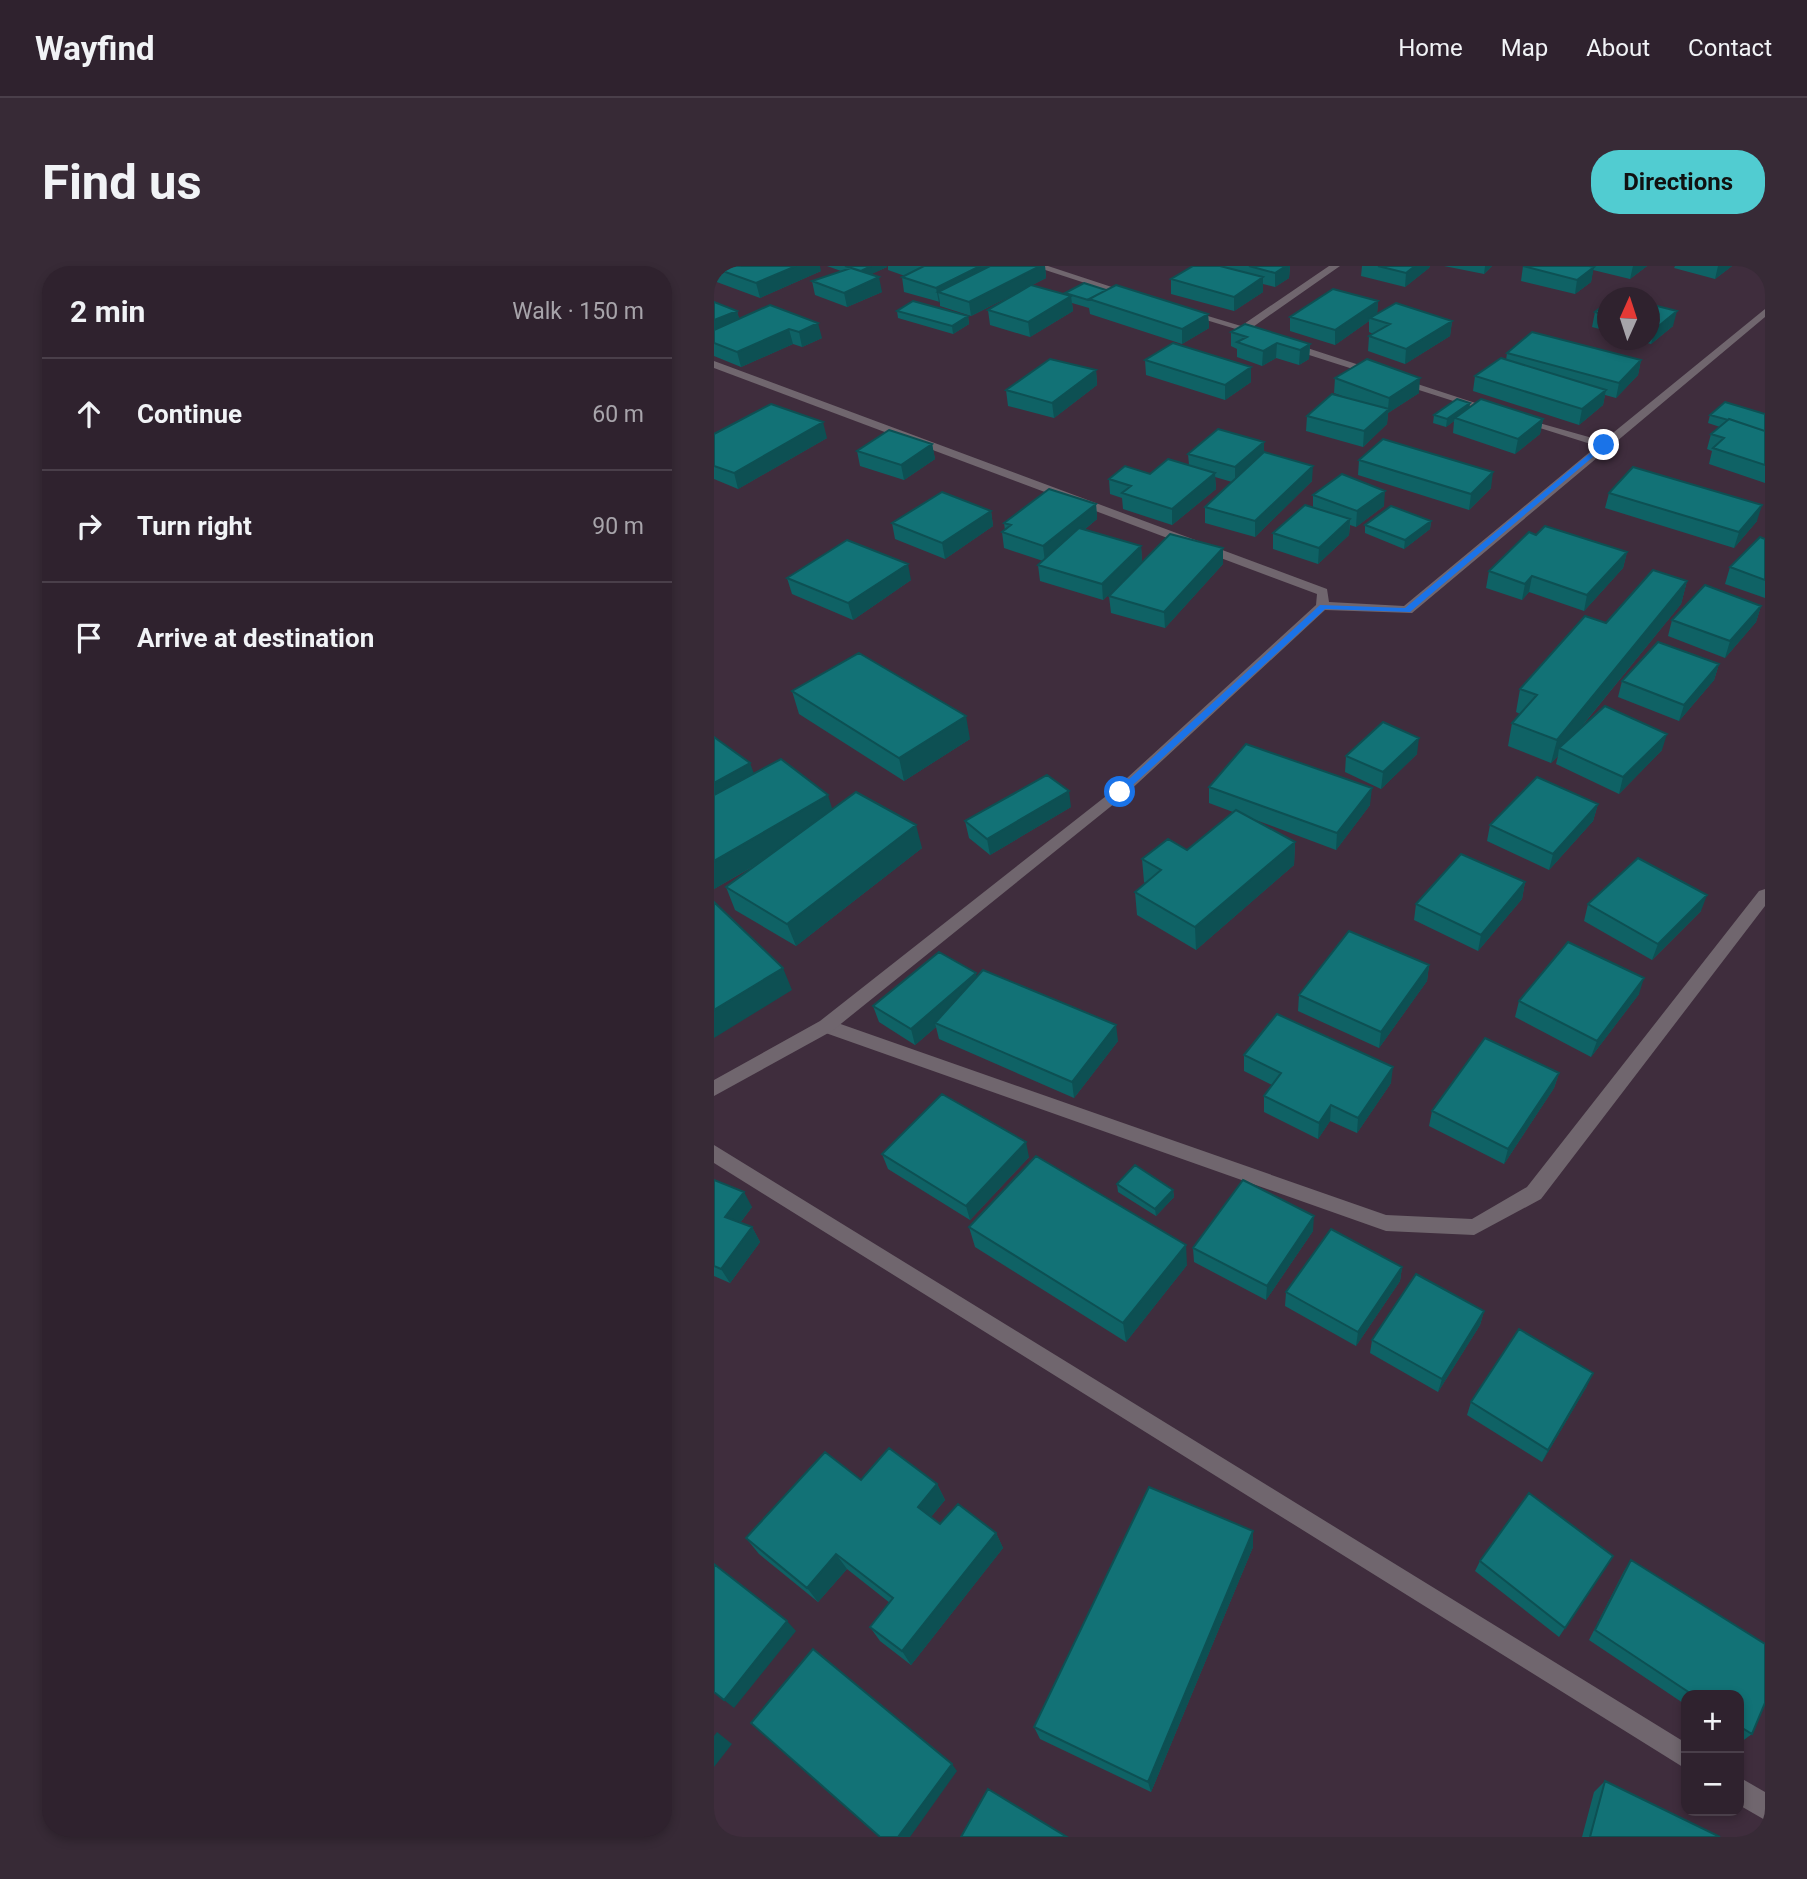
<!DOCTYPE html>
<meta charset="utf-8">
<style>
body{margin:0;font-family:Roboto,sans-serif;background:#372a36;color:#f1f3f6}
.controls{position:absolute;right:21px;bottom:21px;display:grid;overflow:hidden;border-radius:14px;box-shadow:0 4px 10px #0003}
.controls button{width:63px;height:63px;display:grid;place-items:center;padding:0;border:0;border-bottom:2px solid #4a3f4a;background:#2f222e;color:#f1f3f6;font:35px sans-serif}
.compass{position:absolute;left:883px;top:21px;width:63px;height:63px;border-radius:50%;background:#2f222e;box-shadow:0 4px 10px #0003;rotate:3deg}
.stop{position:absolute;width:21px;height:21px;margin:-16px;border:5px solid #1a73e8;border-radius:50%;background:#fff}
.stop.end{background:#1a73e8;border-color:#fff;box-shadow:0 2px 7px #0008}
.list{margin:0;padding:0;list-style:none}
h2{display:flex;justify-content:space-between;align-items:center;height:91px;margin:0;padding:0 28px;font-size:30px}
h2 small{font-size:23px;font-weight:400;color:#a7a4aa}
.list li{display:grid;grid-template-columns:46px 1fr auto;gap:21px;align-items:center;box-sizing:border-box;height:112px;padding:0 28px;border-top:2px solid #4a3f4a}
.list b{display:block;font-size:26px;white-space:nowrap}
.list em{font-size:23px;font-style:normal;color:#a7a4aa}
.icon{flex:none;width:38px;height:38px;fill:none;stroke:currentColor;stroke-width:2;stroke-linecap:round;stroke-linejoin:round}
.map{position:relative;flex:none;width:1051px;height:1571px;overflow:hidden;border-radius:28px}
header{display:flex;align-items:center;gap:42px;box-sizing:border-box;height:98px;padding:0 35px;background:#2f222e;border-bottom:2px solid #4a3f4a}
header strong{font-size:33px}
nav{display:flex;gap:38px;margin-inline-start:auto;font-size:24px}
.intro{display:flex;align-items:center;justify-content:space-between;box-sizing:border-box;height:168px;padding:0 42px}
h1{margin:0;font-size:49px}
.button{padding:18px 32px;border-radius:28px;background:#51ccd1;color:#111;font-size:24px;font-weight:700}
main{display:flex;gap:42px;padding:0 42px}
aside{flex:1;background:#2f222e;border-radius:28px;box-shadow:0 4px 10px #0003}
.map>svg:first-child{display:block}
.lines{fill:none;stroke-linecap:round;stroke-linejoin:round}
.lane{fill:#70666e;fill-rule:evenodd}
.street{fill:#70666e;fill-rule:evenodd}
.wall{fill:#0f6265}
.shaded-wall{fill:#0d5053}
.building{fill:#127276;stroke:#0d5053;stroke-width:2}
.route{fill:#1a73e8}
</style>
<header>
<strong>Wayfind</strong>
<nav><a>Home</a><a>Map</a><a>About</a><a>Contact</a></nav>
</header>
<div class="intro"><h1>Find us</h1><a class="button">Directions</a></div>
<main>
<aside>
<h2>2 min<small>Walk · 150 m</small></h2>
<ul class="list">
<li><svg class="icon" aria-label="ahead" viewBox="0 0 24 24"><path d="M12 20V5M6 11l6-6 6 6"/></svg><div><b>Continue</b></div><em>60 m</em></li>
<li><svg class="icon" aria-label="right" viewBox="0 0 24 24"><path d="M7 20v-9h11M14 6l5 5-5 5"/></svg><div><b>Turn right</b></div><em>90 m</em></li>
<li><svg class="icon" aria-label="arrive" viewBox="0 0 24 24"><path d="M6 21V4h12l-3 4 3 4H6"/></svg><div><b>Arrive at destination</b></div></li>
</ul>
</aside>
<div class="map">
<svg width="1051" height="1571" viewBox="0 0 1051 1571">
<rect width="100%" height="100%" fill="#3f2d3d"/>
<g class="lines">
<path class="lane" d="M1051,623V640L827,933L760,969L672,965L106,765L103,760L112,753L118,755L672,949L758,953L813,921L1045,625Z"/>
<path class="street" d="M319,0H334L422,29L414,31Z
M615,0H626L536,63L548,67V71L469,47L474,44L527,60Z
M1051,43V51L698,347L611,344L411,529L118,765L0,830V814L106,755L401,523L602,339L603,328L0,102V95L613,323L615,336L690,340L883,180L804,155V151L889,175Z
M570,77H578L786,145L777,147L570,81Z
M0,879L972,1477V1503L0,897Z
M1025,1511L1051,1526V1554L1025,1539Z"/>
</g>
<path class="wall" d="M0,0L107,5L46,32L0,15Z
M113,0H173V1L157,8L168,26L133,41L101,29L98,15L127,5Z
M174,0H331L332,12L257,50L226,40V36L190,26L188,11L191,10L174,4Z
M479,0H576L575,12L561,21L549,18V26L520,45L457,28V13Z
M648,0H716L715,2L691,21L647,10Z
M730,0H778L770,8Z
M809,0H933L916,13L879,4L877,16L861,28L807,15Z
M961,0H1018L1001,13L960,2Z
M392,24L494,48L495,62L468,78L376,48L375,42L358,37L359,45L316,71L276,59L274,44L351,29V27Z
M0,34V36L23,45L25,53L56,39L108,72L88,81L79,78L27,101L0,90Z
M664,35L663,48L738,55L736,70L691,98L654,85L655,70L659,68L655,66V55L621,79L576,65V51Z
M893,37V65L878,61L881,46Z
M935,38L959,60L937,78L923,74H935Z
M183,45L254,50L255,58L239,68L184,52Z
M517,66L596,78L595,93L585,99L562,92L548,100L523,91V83L517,80Z
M793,87L927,94L924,109L902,132L891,129L889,139L865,159L759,125L761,110L792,94Z
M431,94L537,116L511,134L432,109Z
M382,104L383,119L340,152L294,140L292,124Z
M621,112L705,127L674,147L673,158L649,181L592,165L593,150L634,132L620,127Z
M756,137L755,141L829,153L826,168L801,188L739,167L740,155L732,161L719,157L720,149Z
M1051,148V217L995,198L998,185L993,183L997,168L1006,161L994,157L996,149Z
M0,168L113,172L24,223L0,213Z
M550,176V187L598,215L541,271L491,257V241L518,216L501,211L502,223L458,259L409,243L408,232L396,228L395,213L436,208L475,199L474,188Z
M218,178L221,193L190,214L146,200L143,185Z
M645,194L777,222L755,244L644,209Z
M895,227L1043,255L1020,282L891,242Z
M599,229L670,240L642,261L636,259L635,269L604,298L559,283V267L599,241Z
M382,238L383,253L370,264L427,280L428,296L389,334L326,315L324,299L329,295L290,282L288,266L291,264L290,257Z
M277,245L279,260L231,293L181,273L178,257Z
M717,255L716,263L690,283L651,267V259Z
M822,269L913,286L909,302L870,345L815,326L808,334L772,322L775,305Z
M1051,273V332L1011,318L1016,301Z
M509,298L451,362L397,347L395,330Z
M73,312L197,314L139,354L78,328Z
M973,315L967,338L864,465L948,484L905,528L842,498L844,490L837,497L794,480L798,457L806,448L802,446L806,423L892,357Z
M1047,340L1042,356L1011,392L954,370L958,354Z
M1005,398L1000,414L965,455L904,431L908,415Z
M78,425L256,473L190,515L85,448Z
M703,488L667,523L631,506L632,490Z
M40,507L119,543L208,582L82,680L21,644L12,621L47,596L0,623Z
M495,521L656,539L622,584L539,553L581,576L580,599L482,684L423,649L421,626L431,617L430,616L428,593L473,584L519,546L495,537Z
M884,538L879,555L835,604L773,575L776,559Z
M357,541L276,589L255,572L251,555Z
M811,616L808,633L764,685L700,654L702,638Z
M874,638L987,645L938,694L870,655Z
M715,699L713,715L665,782L584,745L585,729Z
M262,707V711L404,775L360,832L225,773L222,761L201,779L165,756L159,740Z
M925,728L877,791L801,751L805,735Z
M530,789L677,817L643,867L616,855L604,873L550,846V830L558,819L530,805Z
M845,807L840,822L790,898L715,860L718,845Z
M168,888L315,891L256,954L174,903Z
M0,914L38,941L26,957L38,961L46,976L16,1017L0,1010Z
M403,918L459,924L460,931L442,950L404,926Z
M255,961L473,999L412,1076L261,981Z
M599,965L552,1034L480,996L479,982Z
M688,1001L686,1015L642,1080L571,1040L572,1026Z
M770,1045L766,1059L724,1126L656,1087L658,1074Z
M873,1120L828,1196L753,1149L757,1136Z
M147,1214L223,1218L231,1234L217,1251L226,1258L282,1267L289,1282L197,1399L166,1375L156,1361L176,1337L133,1303L104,1336L45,1288L32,1272Z
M539,1265V1281L437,1526L326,1473L320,1461Z
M899,1290L845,1371L761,1305L766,1295Z
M917,1294L1051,1378V1437L1038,1468L1027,1476L1025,1475V1429H972V1439L875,1374L910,1305Z
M891,1515L1006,1571H868L880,1526Z"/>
<path class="shaded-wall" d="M82,0H106L107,5L46,32L42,17Z
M157,0H173V1L147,13L146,5Z
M266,0H290L224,26L226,36L225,37L222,22Z
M326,0H331L332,12L257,50L255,36Z
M572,0H576L575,12L561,21V7Z
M701,0H716L715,2L691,21L692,7Z
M771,0H778L770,8Z
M919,0H933L916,13Z
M1004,0H1018L1001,13Z
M880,1L877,16L861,28L863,14Z
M165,11L168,26L133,41L130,27Z
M549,11V26L520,45V31Z
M357,30L359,45L316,71L314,56Z
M664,35L663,50L656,52L655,55L621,79V64Z
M23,45L27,59L0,71V54Z
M963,45L959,60L937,78L941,63Z
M494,48L495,62L468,78V63Z
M254,50L255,58L239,68L238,60Z
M738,55L736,70L691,98L692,83Z
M104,57L108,72L88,81L85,66Z
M75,63L79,78L27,101L23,86Z
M563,77L562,92L548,100L549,85Z
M596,78L595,93L585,99L586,84Z
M927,94L924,109L902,132L905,117Z
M537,101V116L511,134V119Z
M382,104L383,119L340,152L338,137Z
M706,112L705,127L674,147L673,158L649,181L650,165L674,143L675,132Z
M892,124L889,139L865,159L868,143Z
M756,137L755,145L741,152L740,155L732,161L733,153Z
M829,153L826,168L801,188L804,173Z
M109,156L113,172L24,223L20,207Z
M550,176V191L521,217V201Z
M218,178L221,193L190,214L187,199Z
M599,200L598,215L541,271V255Z
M779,206L777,222L755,244L757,228Z
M501,207L502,223L458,259V243Z
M671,225L670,240L642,261L643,245Z
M382,238L383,253L331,296L329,280Z
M1048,239L1043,255L1020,282L1025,266Z
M277,245L279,260L231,293L228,277Z
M636,253L635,269L604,298L605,282Z
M717,255L716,263L690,283L691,274Z
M427,280L428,296L389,334L388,318Z
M509,282V298L451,362L450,346Z
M913,286L909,302L870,345L873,329Z
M194,298L197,314L139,354L134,337Z
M818,310L815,326L808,334L811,318Z
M973,315L967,338L849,483L845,482L844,490L837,497L843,474Z
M1047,340L1042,356L1011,392L1016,375Z
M1005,398L1000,414L965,455L970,439Z
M252,450L256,473L190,515L185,492Z
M953,468L948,484L905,528L909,511Z
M705,472L703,488L667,523L669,506Z
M36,497L42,513L0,537V517Z
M658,522L656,539L622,584L623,567Z
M355,525L357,541L276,589L273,573Z
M114,529L121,552L0,623V595Z
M884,538L879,555L835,604L839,588Z
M202,559L208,582L82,680L73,658Z
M581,576L580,599L482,684L481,661Z
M811,616L808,633L764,685L767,669Z
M993,629L987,645L938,694L944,678Z
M715,699L713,715L665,782L667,766Z
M69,702L78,724L0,772V744Z
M262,707L265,723L221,757L222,761L201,779L197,763Z
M930,712L925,728L877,791L883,775Z
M402,759L404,775L360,832L358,816Z
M679,801L677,817L643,867L644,852Z
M845,807L840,822L790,898L794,883Z
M617,839L616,855L604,873L605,857Z
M312,876L315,891L256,954L252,940Z
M459,924L460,931L442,950L441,943Z
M30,926L38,941L19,966L11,951Z
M600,950L599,965L552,1034L553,1020Z
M38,961L46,976L16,1017L7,1003Z
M472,979L473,999L412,1076L409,1057Z
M688,1001L686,1015L642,1080L644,1066Z
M770,1045L766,1059L724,1126L728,1113Z
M879,1107L873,1120L828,1196L834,1184Z
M223,1218L231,1234L212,1257L204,1241Z
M539,1265V1281L437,1526L434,1516Z
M282,1267L289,1282L197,1399L188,1385Z
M122,1288L133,1303L104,1336L93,1322Z
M73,1355L82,1365L20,1442L10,1434Z
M3,1466L18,1478L0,1501V1470Z
M238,1498L243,1505L196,1571H184Z"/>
<path class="building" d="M0,0H82L42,17L0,2Z
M131,0H157L147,5Z
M210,0H266L222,22L188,11Z
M276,0H326L255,36L224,26Z
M479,0H506L549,11L520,31L457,13Z
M535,0H572L561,7Z
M664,0H701L692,7Z
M809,0H875L880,1L863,14Z
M137,2L165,11L130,27L98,15Z
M370,17L392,24L374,34L351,27Z
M317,19L357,30L314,56L274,44Z
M402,19L494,48L468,63L375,33Z
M619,23L664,35L621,64L576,51Z
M199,35L254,50L238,60L183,45Z
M0,36L23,45L0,54Z
M682,37L738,55L692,83L655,70L676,58L656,52Z
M893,37V50L881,46Z
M935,38L963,45L941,63L935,61Z
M56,39L104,57L85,66L75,63L23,86L0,77V64Z
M531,58L596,78L586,84L563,77L549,85L523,76L533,71L517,66Z
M818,66L927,94L905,117L793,87Z
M459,77L537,101L511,119L431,94Z
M787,92L892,124L868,143L761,110Z
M336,93L382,104L338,137L292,124Z
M653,93L706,112L675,132L621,112Z
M618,128L675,143L650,165L593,150Z
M743,133L756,137L733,153L720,149Z
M767,133L829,153L804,173L741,152Z
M1011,136L1051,148V165L1015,153L1014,154L996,149Z
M57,138L109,156L20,207L0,200V168Z
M1015,153L1051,165V199L999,182L1010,172L997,168Z
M504,163L550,176L521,201L474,188Z
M175,164L218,178L187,199L143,185Z
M669,173L779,206L757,228L645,194Z
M550,186L599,200L541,255L491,241Z
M454,193L501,207L458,243L408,227L417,220L395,213L411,200L436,208Z
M919,201L1048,239L1025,266L895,227Z
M628,208L671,225L643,245L599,229Z
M335,223L382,238L329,280L288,266L297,259L290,257Z
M228,226L277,245L228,277L178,257Z
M591,239L636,253L605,282L559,267Z
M677,240L717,255L691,274L651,259Z
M831,260L913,286L873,329L818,310L811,318L775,305L815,266L822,269Z
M365,262L427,280L388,318L324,299Z
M456,268L509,282L450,346L395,330Z
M1046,271L1051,273V314L1016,301Z
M133,274L194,298L134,337L73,312Z
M939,304L973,315L843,474L798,457L823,429L806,423L871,350L892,357Z
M991,319L1047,340L1016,375L958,354Z
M944,376L1005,398L970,439L908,415Z
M145,387L252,450L185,492L78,425Z
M891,440L953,468L909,511L845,482Z
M669,456L705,472L669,506L632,490Z
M0,471L36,497L0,517Z
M532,478L658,522L623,567L495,521Z
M67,493L114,529L0,595V529Z
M333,509L355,525L273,573L251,555Z
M823,511L884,538L839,588L776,559Z
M142,526L202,559L73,658L12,621Z
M522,544L581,576L481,661L421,626L447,604L428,593L454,573L473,584Z
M747,588L811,616L767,669L702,638Z
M924,592L993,629L944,678L874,638Z
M0,636L69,702L0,744Z
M635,665L715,699L667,766L585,729Z
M854,676L930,712L883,775L805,735Z
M225,686L262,707L197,763L159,740Z
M269,704L402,759L358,816L221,757Z
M563,748L679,801L644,852L617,839L605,857L550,830L567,807L530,789Z
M771,772L845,807L794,883L718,845Z
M228,828L312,876L252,940L168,888Z
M322,890L472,979L409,1057L255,961Z
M421,899L459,924L441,943L403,918Z
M0,914L30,926L11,951L38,961L7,1003L0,1000Z
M529,914L600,950L553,1020L479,982Z
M617,963L688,1001L644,1066L572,1026Z
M702,1008L770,1045L728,1113L658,1074Z
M805,1063L879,1107L834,1184L757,1136Z
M175,1182L223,1218L204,1241L226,1258L244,1238L282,1267L188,1385L156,1361L179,1332L122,1288L93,1322L32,1272L111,1186L147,1214Z
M435,1221L539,1265L434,1516L320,1461Z
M815,1227L899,1290L851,1362L766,1295Z
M917,1294L1051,1378V1437L1038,1468L1025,1460V1429H979L881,1364Z
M0,1298L73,1355L10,1434L0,1426Z
M99,1383L238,1498L184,1571H166L37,1457Z
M891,1515L1006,1571H876Z
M274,1523L353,1571H247Z"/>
<path class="route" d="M887,178L893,179L696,346L611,343L409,528H403V524L606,339L691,342Z"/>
</svg>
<div class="controls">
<button>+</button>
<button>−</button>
</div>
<svg class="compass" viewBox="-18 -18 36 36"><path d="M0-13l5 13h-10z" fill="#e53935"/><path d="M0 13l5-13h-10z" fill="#a7a4aa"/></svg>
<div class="stop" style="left:406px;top:526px"></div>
<div class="stop end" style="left:890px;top:179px"></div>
</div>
</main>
